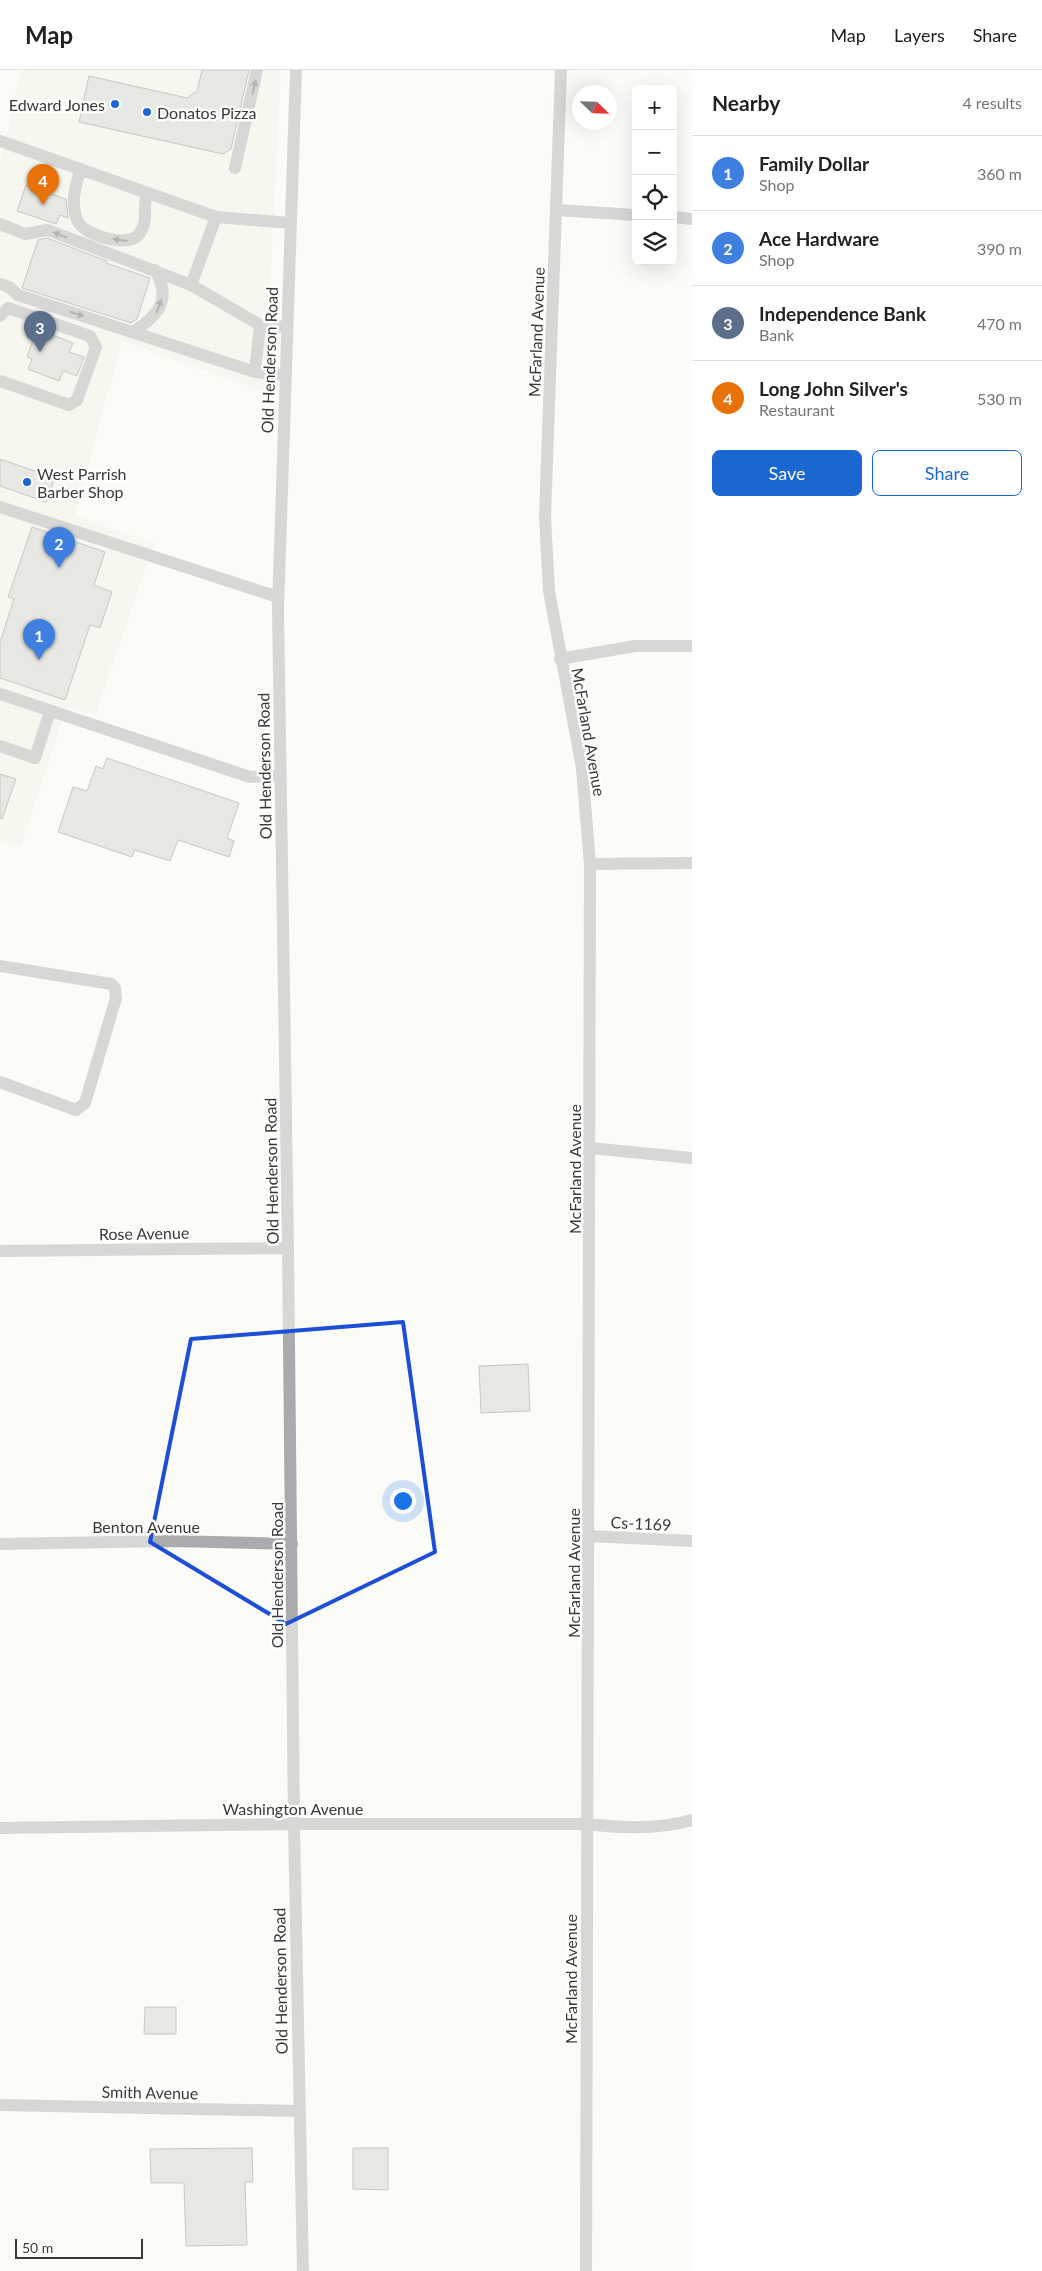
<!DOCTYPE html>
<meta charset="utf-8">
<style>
body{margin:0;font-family:Lato,sans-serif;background:#f2f2f2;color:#202124}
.controls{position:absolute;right:15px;top:15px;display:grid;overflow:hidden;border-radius:8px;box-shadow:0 5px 20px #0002}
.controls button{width:45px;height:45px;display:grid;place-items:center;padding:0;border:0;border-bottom:1px solid #e0e0e0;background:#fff;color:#202124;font:25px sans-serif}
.compass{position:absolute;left:572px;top:15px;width:45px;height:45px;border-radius:50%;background:#fff;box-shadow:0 5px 20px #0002;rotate:113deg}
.scale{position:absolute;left:15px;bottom:12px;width:128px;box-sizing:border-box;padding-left:5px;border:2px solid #393a38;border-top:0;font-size:14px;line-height:18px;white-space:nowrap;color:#393a38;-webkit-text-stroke:4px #fffffe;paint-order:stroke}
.you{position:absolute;left:402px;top:1430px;width:18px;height:18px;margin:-12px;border:4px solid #fff;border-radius:50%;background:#1a73e8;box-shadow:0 0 0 8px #1a73e833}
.badge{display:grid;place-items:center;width:32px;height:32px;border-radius:50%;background:#1a67d1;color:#fff;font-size:16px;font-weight:700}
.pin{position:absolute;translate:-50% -41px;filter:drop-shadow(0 1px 2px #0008)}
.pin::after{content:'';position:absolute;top:26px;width:18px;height:15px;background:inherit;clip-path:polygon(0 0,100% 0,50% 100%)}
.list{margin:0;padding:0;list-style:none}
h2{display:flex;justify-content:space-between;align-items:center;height:65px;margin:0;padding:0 20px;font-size:21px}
h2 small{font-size:16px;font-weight:400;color:#757577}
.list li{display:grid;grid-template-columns:32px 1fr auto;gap:15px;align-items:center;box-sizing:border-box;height:75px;padding:0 20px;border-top:1px solid #e0e0e0}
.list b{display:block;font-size:19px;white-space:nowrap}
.list p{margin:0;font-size:16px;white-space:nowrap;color:#757577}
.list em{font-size:16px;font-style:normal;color:#757577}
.actions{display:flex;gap:10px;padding:15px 20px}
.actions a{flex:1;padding:11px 0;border:1px solid #1a67d1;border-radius:8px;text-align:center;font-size:18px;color:#1a67d1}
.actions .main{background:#1a67d1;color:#fff}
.icon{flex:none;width:28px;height:28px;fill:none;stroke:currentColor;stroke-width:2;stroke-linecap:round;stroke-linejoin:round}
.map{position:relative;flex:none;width:692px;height:2201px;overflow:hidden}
header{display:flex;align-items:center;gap:30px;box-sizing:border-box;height:70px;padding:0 25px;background:#fff;border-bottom:1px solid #e0e0e0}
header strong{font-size:24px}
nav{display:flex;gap:28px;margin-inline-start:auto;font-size:18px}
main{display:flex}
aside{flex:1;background:#fff}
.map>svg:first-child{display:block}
.built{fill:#f1f2e7}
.building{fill:#cececb;stroke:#898986}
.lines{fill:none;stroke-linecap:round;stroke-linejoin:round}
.minor{stroke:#aaabac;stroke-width:12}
.oneway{fill:#616261}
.marked{fill:none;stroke:#1d4ed8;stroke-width:4;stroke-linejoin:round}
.poi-dot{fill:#1a67d1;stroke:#fffffe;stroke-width:2}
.labels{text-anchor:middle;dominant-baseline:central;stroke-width:5;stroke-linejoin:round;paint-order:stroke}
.poi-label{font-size:16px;fill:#393a38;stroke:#fffffe;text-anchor:start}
.street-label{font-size:16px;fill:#393a38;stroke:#fffffe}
</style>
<header>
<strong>Map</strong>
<nav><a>Map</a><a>Layers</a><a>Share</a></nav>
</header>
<main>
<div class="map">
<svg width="692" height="2201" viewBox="0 0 692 2201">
<rect width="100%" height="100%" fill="#fbfcf8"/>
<path class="built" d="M22,0H281L265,322L122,271L74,445L154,474L95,645L67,636L21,777L0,770V91Z"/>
<path class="building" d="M202,0H249L231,79L223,84L79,52L89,6L187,28L197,21Z
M26,115L66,129L68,148L60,145L56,154L17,141Z
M47,168L107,191L106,193L150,208L137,249L131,253L22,218L38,170Z
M42,261L73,273L69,282L84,287L77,306L63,301L59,311L28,299L32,289L27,287L33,270L38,272Z
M0,389L55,408L46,432L0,416Z
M32,457L105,482L94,515L112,522L100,558L90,555L65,630L0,608V572L14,529L8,527Z
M107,688L239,733L227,768L234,771L229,787L178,770L170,791L135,780L132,787L58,762L73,717L87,721L96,696L103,699Z
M0,704L16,709L2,749L0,748Z
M528,1294L530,1341L481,1343L479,1296Z
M145,1937H176V1964H144Z
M252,2078L253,2112H245L247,2175L186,2176L184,2113H151L150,2079Z
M353,2078H388V2120L353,2119Z"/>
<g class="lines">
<path class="minor" d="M296,0L278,539L288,1178L294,1754L303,2201
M561,0L545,446L549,521L582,698L590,794L586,2201
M0,71L216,147L290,153
M235,98L257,0
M81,99C75,116 70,135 78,152C86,166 130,179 140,163C149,150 142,136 147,123
M556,140L636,145
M673,147L692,149
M0,154L25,164L48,160L191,215L260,255L287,257
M0,214L9,217L18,225L255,302L285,305
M191,215L216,147
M0,246L8,238L90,266L96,277L77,330L69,335L0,311
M133,262C157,246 173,231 155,200
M255,302L260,255
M0,437L278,527
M560,589L635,576H692
M0,624L250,707L280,706
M0,676L35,688L50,641
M590,794L692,793
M0,896L111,914L115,918L116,928L85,1033L76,1040L0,1012
M590,1078L692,1088
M0,1181L288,1178
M589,1466L692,1471
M0,1474L171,1471L292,1474
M0,1758L294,1754H587C620,1758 659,1760 692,1750
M0,2035L299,2041"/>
</g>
<defs><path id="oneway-solid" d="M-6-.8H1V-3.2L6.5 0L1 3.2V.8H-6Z" transform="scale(1.25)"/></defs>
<g class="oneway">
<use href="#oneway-solid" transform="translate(254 17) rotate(-77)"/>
<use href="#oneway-solid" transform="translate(60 165) rotate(-159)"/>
<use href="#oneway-solid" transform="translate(120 170) rotate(-172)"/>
<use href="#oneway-solid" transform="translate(159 236) rotate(-70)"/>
<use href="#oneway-solid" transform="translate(77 244) rotate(18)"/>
</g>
<path d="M0 0H692V2201H0ZM403,1252L435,1482L286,1554L150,1472L191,1269Z" fill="#fbfcf8" fill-opacity=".55" fill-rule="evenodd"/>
<path class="marked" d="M403,1252L435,1482L286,1554L150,1472L191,1269Z"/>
<g class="poi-dot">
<circle cx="115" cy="34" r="5"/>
<circle cx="147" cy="42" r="5"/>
<circle cx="27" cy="412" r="5"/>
</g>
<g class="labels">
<g class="poi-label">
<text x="105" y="34" text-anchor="end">Edward Jones</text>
<text x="157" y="42">Donatos Pizza</text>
<text x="37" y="403">West Parrish<tspan x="37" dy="18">Barber Shop</tspan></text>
</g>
<g class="street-label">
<text transform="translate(536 262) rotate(-88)">McFarland Avenue</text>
<text transform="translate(269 290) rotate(-88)">Old Henderson Road</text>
<text transform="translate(589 662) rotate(80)">McFarland Avenue</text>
<text transform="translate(264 696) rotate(-91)">Old Henderson Road</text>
<text transform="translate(574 1099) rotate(-90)">McFarland Avenue</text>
<text transform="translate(271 1101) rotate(-91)">Old Henderson Road</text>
<text transform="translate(144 1163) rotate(-1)">Rose Avenue</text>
<text transform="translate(641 1453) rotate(3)">Cs-1169</text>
<text x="146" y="1456">Benton Avenue</text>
<text transform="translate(573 1503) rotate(-90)">McFarland Avenue</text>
<text transform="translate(276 1505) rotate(-90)">Old Henderson Road</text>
<text x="293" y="1738">Washington Avenue</text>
<text transform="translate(570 1909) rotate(-90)">McFarland Avenue</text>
<text transform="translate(280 1911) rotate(-91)">Old Henderson Road</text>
<text transform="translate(150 2022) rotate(1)">Smith Avenue</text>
</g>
</g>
</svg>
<div class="controls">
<button>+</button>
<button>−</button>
<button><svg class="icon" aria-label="locate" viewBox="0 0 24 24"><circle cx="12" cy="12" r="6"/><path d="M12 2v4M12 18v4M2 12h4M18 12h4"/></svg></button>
<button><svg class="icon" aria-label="layers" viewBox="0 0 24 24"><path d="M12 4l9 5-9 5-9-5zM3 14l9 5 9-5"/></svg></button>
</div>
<svg class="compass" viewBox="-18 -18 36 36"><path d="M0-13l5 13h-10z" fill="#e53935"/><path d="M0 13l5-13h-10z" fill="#757577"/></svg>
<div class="scale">50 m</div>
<div class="you"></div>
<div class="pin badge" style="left:39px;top:590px;background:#3f7fe0">1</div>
<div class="pin badge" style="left:59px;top:498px;background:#3f7fe0">2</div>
<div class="pin badge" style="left:40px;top:282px;background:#5c6f8a">3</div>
<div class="pin badge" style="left:43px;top:135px;background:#e8710a">4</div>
</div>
<aside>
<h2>Nearby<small>4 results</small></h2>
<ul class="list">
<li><span class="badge" style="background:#3f7fe0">1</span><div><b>Family Dollar</b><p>Shop</p></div><em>360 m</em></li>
<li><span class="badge" style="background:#3f7fe0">2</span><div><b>Ace Hardware</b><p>Shop</p></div><em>390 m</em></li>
<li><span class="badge" style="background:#5c6f8a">3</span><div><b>Independence Bank</b><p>Bank</p></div><em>470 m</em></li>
<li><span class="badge" style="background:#e8710a">4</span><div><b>Long John Silver's</b><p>Restaurant</p></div><em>530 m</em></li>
</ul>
<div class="actions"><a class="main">Save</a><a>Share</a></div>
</aside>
</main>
